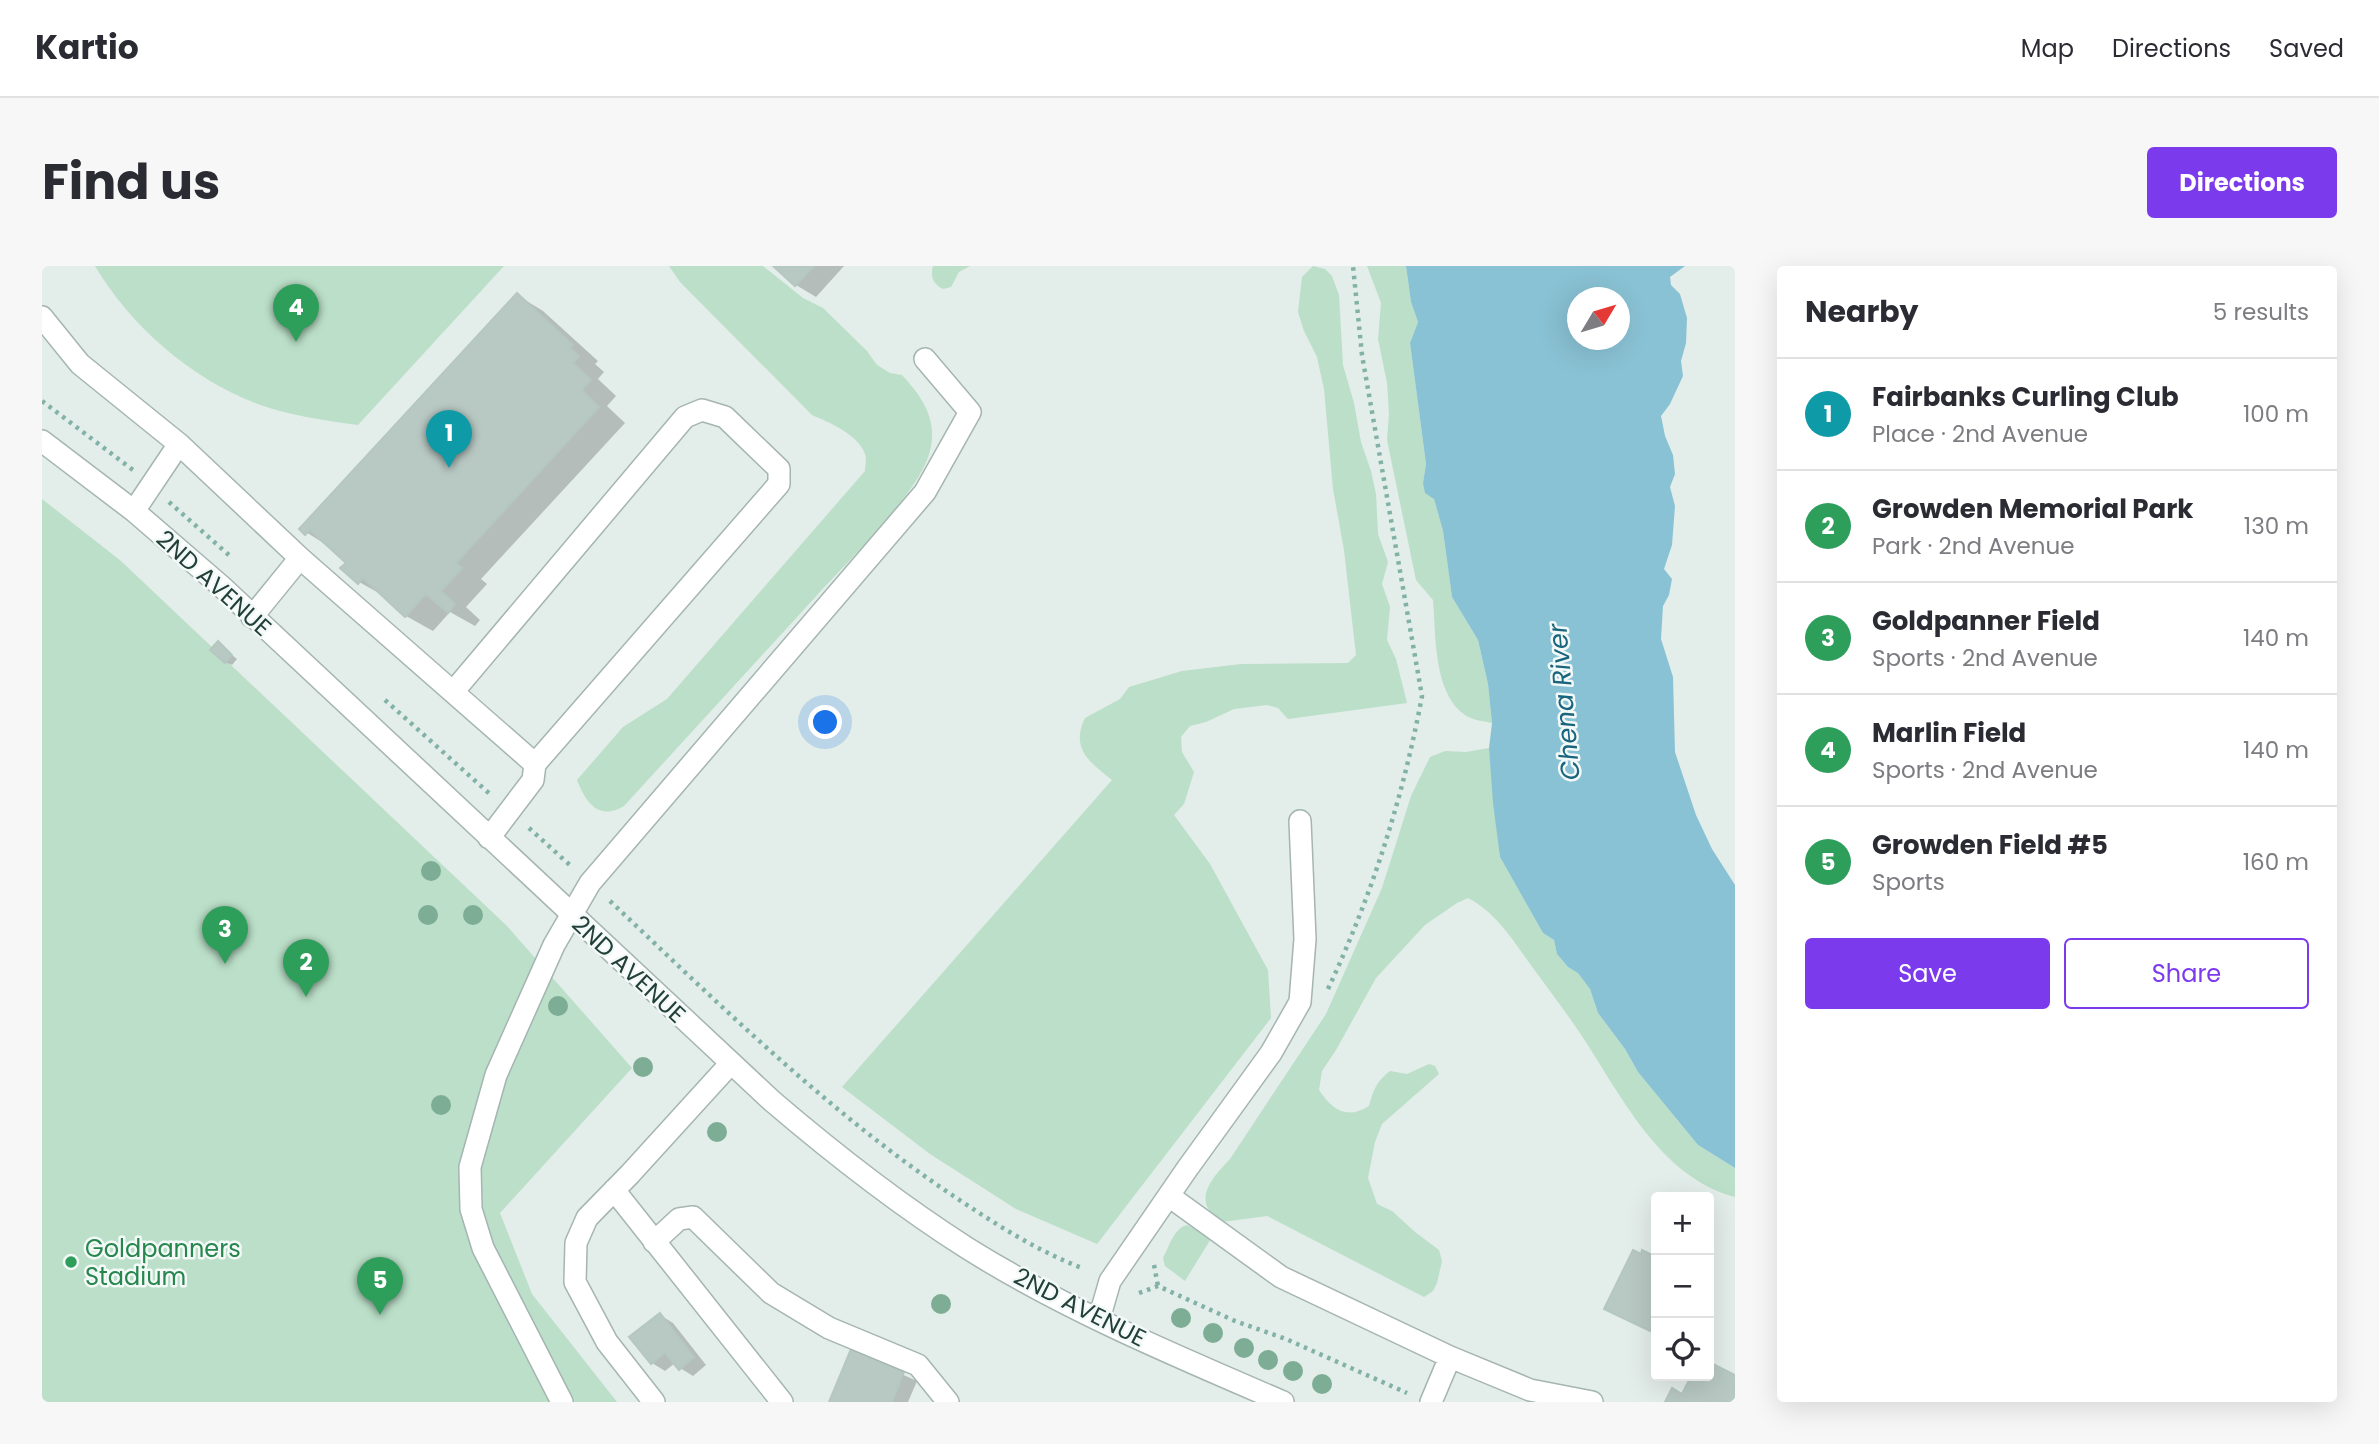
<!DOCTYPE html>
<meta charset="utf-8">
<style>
body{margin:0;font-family:Poppins,sans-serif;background:#f7f7f7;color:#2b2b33}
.controls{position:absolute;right:21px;bottom:21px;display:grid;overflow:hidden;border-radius:7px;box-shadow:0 7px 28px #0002}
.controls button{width:63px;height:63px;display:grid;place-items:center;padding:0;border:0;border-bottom:2px solid #e1e1e2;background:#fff;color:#2b2b33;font:35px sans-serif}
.compass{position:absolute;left:1525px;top:21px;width:63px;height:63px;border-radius:50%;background:#fff;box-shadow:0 7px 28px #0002;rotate:52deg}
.you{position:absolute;left:784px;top:457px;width:24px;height:24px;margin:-18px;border:5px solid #fff;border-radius:50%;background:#1a73e8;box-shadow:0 0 0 10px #1a73e833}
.badge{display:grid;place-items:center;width:46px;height:46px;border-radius:50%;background:#7c3aed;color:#fff;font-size:23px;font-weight:700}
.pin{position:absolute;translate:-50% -58px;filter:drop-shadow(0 2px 4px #0008)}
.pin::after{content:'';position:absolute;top:37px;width:24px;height:21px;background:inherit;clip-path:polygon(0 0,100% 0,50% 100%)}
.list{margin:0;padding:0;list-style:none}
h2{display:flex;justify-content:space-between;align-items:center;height:91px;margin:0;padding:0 28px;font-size:30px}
h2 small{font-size:23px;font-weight:400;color:#7c7c81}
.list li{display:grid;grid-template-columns:46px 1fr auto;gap:21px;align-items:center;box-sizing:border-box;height:112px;padding:0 28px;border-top:2px solid #e1e1e2}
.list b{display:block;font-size:26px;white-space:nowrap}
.list p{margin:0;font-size:23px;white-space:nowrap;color:#7c7c81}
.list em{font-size:23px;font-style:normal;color:#7c7c81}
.actions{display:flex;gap:14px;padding:21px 28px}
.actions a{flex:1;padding:16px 0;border:2px solid #7c3aed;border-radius:7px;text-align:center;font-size:24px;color:#7c3aed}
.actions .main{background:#7c3aed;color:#fff}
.icon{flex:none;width:38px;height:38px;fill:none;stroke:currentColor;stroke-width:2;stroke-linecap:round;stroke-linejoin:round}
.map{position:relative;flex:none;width:1693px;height:1136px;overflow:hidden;border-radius:7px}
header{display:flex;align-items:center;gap:42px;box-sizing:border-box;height:98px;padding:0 35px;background:#fff;border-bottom:2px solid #e1e1e2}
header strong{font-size:33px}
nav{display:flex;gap:38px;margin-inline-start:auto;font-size:24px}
.intro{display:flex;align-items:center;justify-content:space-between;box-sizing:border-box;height:168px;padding:0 42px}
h1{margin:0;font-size:49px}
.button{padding:18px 32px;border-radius:7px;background:#7c3aed;color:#fff;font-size:24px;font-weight:700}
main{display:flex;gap:42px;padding:0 42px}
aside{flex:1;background:#fff;border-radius:7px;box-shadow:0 7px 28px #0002}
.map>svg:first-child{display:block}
.green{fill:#bbdfc8}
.water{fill:#89c2d4;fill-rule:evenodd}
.shadow{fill:#0003}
.building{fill:#b8c8c3;stroke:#b5c7c1;stroke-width:2}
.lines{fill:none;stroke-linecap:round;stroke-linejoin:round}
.minor-casing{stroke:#a5b5b1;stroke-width:24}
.path{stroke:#82b2a7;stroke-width:4.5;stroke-dasharray:3.5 5;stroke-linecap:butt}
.minor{stroke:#fff;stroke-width:21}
.tree{fill:#7dad94}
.leisure-dot{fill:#2e9e5b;stroke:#f3f9f7;stroke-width:2.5}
.labels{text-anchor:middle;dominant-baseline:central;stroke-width:5;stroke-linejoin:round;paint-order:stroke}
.street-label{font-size:24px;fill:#223f3a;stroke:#f3f9f7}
.leisure-label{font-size:24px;fill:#27864d;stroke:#f3f9f7;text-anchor:start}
.water-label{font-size:26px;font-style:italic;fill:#19647e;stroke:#f3f9f7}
</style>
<header>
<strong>Kartio</strong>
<nav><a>Map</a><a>Directions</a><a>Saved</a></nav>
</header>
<div class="intro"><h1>Find us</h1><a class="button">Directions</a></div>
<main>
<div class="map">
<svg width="1693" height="1136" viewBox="0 0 1693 1136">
<rect width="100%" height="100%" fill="#e3ede9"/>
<path class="green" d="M53,0H462L316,159C287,155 258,151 231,143C158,121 91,64 53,0Z
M627,0H721L761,32L781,42L825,85L835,99L848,107L860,109C880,131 896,153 888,185C878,226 807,294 777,327C712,398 647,469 582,540C557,555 544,537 535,514L581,461L625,433L823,205C823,200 825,192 823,188C817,169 787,156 770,149L638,16Z
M891,0H928L917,6L909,21L901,23C891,18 888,10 891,0Z
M1271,0L1283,3L1290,10L1297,29L1301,99L1312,137L1319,176L1329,205L1334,228L1336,268L1346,296L1340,318L1348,341L1345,374L1354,393L1365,437L1246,453L1236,442L1225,439L1192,443L1164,456L1148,460L1139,471L1140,486L1152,506L1142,538L1132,549L1168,598L1226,704L1229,752L1055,978L974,943L888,888L800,821L1070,514C1048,496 1028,483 1043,452L1078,433L1087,421L1140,405L1199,398L1306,397L1314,389L1302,284L1291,223L1282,123L1275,91L1262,65L1256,46L1260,11Z
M1325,0H1364L1369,36L1376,56L1368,77L1384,198L1381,217L1392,233L1401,265L1410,331L1436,374L1446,418L1450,457C1441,455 1430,454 1423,449C1391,427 1394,368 1391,334L1374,314L1345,174L1347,148L1345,117L1336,73L1339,37Z
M0,233L79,295L465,660L590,802L458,947L490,1028L575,1136H0Z
M1447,482L1458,591L1501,667L1512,674L1515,688L1526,701L1536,706L1548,723L1556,747L1583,783L1596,806L1656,879L1693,902V931C1617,911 1578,827 1538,767C1523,745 1507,724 1491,702C1472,676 1455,647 1426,632L1415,637L1383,659L1334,712L1294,784L1280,805L1277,824C1290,844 1305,854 1327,840C1331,824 1335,815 1348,805L1365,808L1387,798L1393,800L1397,808L1340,858L1333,876L1326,912L1335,938L1350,945L1373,966L1397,984L1400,995L1395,1017L1391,1025L1382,1031L1225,950L1180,956C1176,952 1170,948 1167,944C1155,926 1177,905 1188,893L1284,748L1340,622L1369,530L1388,491L1403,485L1424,486Z
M1145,959L1170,971L1143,1015L1123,1000L1121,992C1127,981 1132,962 1145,959Z"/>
<path class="water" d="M1364,0H1643L1628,11L1629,19L1638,28L1645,52L1644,77L1639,95L1641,110L1628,138L1619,150L1623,170L1631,189L1633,208L1628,221L1633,240L1630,279L1622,303L1630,313L1627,329L1621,340L1619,373L1631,411L1633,486L1654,549L1670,583L1693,619V902L1656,879L1596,806L1583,783L1556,747L1548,723L1536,707L1526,701L1515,688L1512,674L1501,667L1458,591L1451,537L1447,482L1450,457L1446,418L1436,374L1410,331L1401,265L1392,233L1383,227L1381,217L1384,198L1368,77L1376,56L1369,36ZM1535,32H1577V74H1535Z"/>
<path class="shadow" d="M734,0H802L774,31L754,19Z
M475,29L501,45L556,95L553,98L562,106L556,113L574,130L565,140L583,157L439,313L445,318L424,341L438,354L433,360L408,346L391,365L364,350L344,331L317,316L306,296L291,283L259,263Z
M176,378L195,393L190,399L184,396Z
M1601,987L1614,993V1068L1578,1050Z
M618,1049L631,1057L664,1099L651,1110L638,1102L633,1097L623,1105L610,1097Z
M810,1086L875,1115L866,1136H788Z"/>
<path class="building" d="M731,0H772L753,20Z
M475,27L531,79L528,82L537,90L531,97L549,114L540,124L557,141L414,297L420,302L399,325L413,338L406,347L384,328L363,351L321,312L316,318L298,302L304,297L268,264L263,269L257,263Z
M176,375L190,389L183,397L168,384Z
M1591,984L1599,988L1600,984L1610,989L1608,993L1614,996V1052L1608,1065L1562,1043Z
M618,1047L652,1091L637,1104L623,1087L609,1098L587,1071Z
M809,1083L862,1106L850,1136H787Z
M1667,1096L1693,1109V1136H1623L1630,1122L1640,1128L1649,1110H1667Z"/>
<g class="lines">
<defs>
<path id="minor" d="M0,51L38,98L137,178L258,292L493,498L491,514L447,572
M0,175L92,245L179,320L730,835C792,888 856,938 925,982C1024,1044 1134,1090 1241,1136
M92,245L137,178
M210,351L258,292
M411,426L643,151L660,144L683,151L737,203V218L493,498
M572,924L740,1136
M1127,930L1239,1011L1408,1091L1488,1124L1550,1136
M612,976L637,953L651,951L729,1027L787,1062L876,1099L906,1136
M1057,1053L1068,1015L1145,903L1229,787L1258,736L1263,673L1258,555
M520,1136L441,982L429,943L428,901L454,809L512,679L548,617L883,226L928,146L883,93
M612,1136L565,1076L533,1016L534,977L545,952L588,908L689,797
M1389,1136L1408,1091"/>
</defs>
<use href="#minor" class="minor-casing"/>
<path class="path" d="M0,135L91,204
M127,236L188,290
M343,434L449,529
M487,562L530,601
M568,635C677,738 785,845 910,929C952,957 993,984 1040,1002
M1286,723C1330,629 1361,532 1380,430L1320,89L1311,0
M1112,999L1116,1020
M1097,1027L1116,1020L1193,1055L1244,1073L1365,1127"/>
<use href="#minor" class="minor"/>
</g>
<g class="tree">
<circle cx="389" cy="605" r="10"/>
<circle cx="386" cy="649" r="10"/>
<circle cx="431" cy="649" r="10"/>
<circle cx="516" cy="740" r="10"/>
<circle cx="601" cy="801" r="10"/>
<circle cx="399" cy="839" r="10"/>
<circle cx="675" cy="866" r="10"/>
<circle cx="899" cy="1038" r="10"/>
<circle cx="1139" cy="1052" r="10"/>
<circle cx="1171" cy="1067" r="10"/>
<circle cx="1202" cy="1082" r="10"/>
<circle cx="1226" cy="1094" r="10"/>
<circle cx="1251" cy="1105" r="10"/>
<circle cx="1280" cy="1118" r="10"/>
</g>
<circle class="leisure-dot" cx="29" cy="996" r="7"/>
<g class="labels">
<g class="street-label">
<text transform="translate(172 317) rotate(42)">2ND AVENUE</text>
<text transform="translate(587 703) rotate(43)">2ND AVENUE</text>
<text transform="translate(1038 1041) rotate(27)">2ND AVENUE</text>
</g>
<g class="leisure-label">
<text x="43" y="982">Goldpanners<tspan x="43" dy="28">Stadium</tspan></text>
</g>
<g class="water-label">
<text transform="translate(1522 436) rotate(-95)">Chena River</text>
</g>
</g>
</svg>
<div class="controls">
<button>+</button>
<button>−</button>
<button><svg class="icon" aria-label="locate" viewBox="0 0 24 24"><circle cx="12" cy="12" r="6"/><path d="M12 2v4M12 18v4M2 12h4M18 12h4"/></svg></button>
</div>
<svg class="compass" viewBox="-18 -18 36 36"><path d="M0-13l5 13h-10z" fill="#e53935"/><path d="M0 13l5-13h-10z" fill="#7c7c81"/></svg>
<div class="you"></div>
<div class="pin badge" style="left:407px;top:202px;background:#0f9aa8">1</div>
<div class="pin badge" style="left:264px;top:731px;background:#2e9e5b">2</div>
<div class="pin badge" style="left:183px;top:698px;background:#2e9e5b">3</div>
<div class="pin badge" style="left:254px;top:76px;background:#2e9e5b">4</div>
<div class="pin badge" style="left:338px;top:1049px;background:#2e9e5b">5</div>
</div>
<aside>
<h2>Nearby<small>5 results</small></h2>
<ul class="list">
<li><span class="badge" style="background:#0f9aa8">1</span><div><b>Fairbanks Curling Club</b><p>Place · 2nd Avenue</p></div><em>100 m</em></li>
<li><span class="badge" style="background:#2e9e5b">2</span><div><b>Growden Memorial Park</b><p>Park · 2nd Avenue</p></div><em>130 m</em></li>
<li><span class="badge" style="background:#2e9e5b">3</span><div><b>Goldpanner Field</b><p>Sports · 2nd Avenue</p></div><em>140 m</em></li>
<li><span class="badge" style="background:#2e9e5b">4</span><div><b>Marlin Field</b><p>Sports · 2nd Avenue</p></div><em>140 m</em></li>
<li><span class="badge" style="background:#2e9e5b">5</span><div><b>Growden Field #5</b><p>Sports</p></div><em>160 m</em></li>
</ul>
<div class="actions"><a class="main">Save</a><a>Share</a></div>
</aside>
</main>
